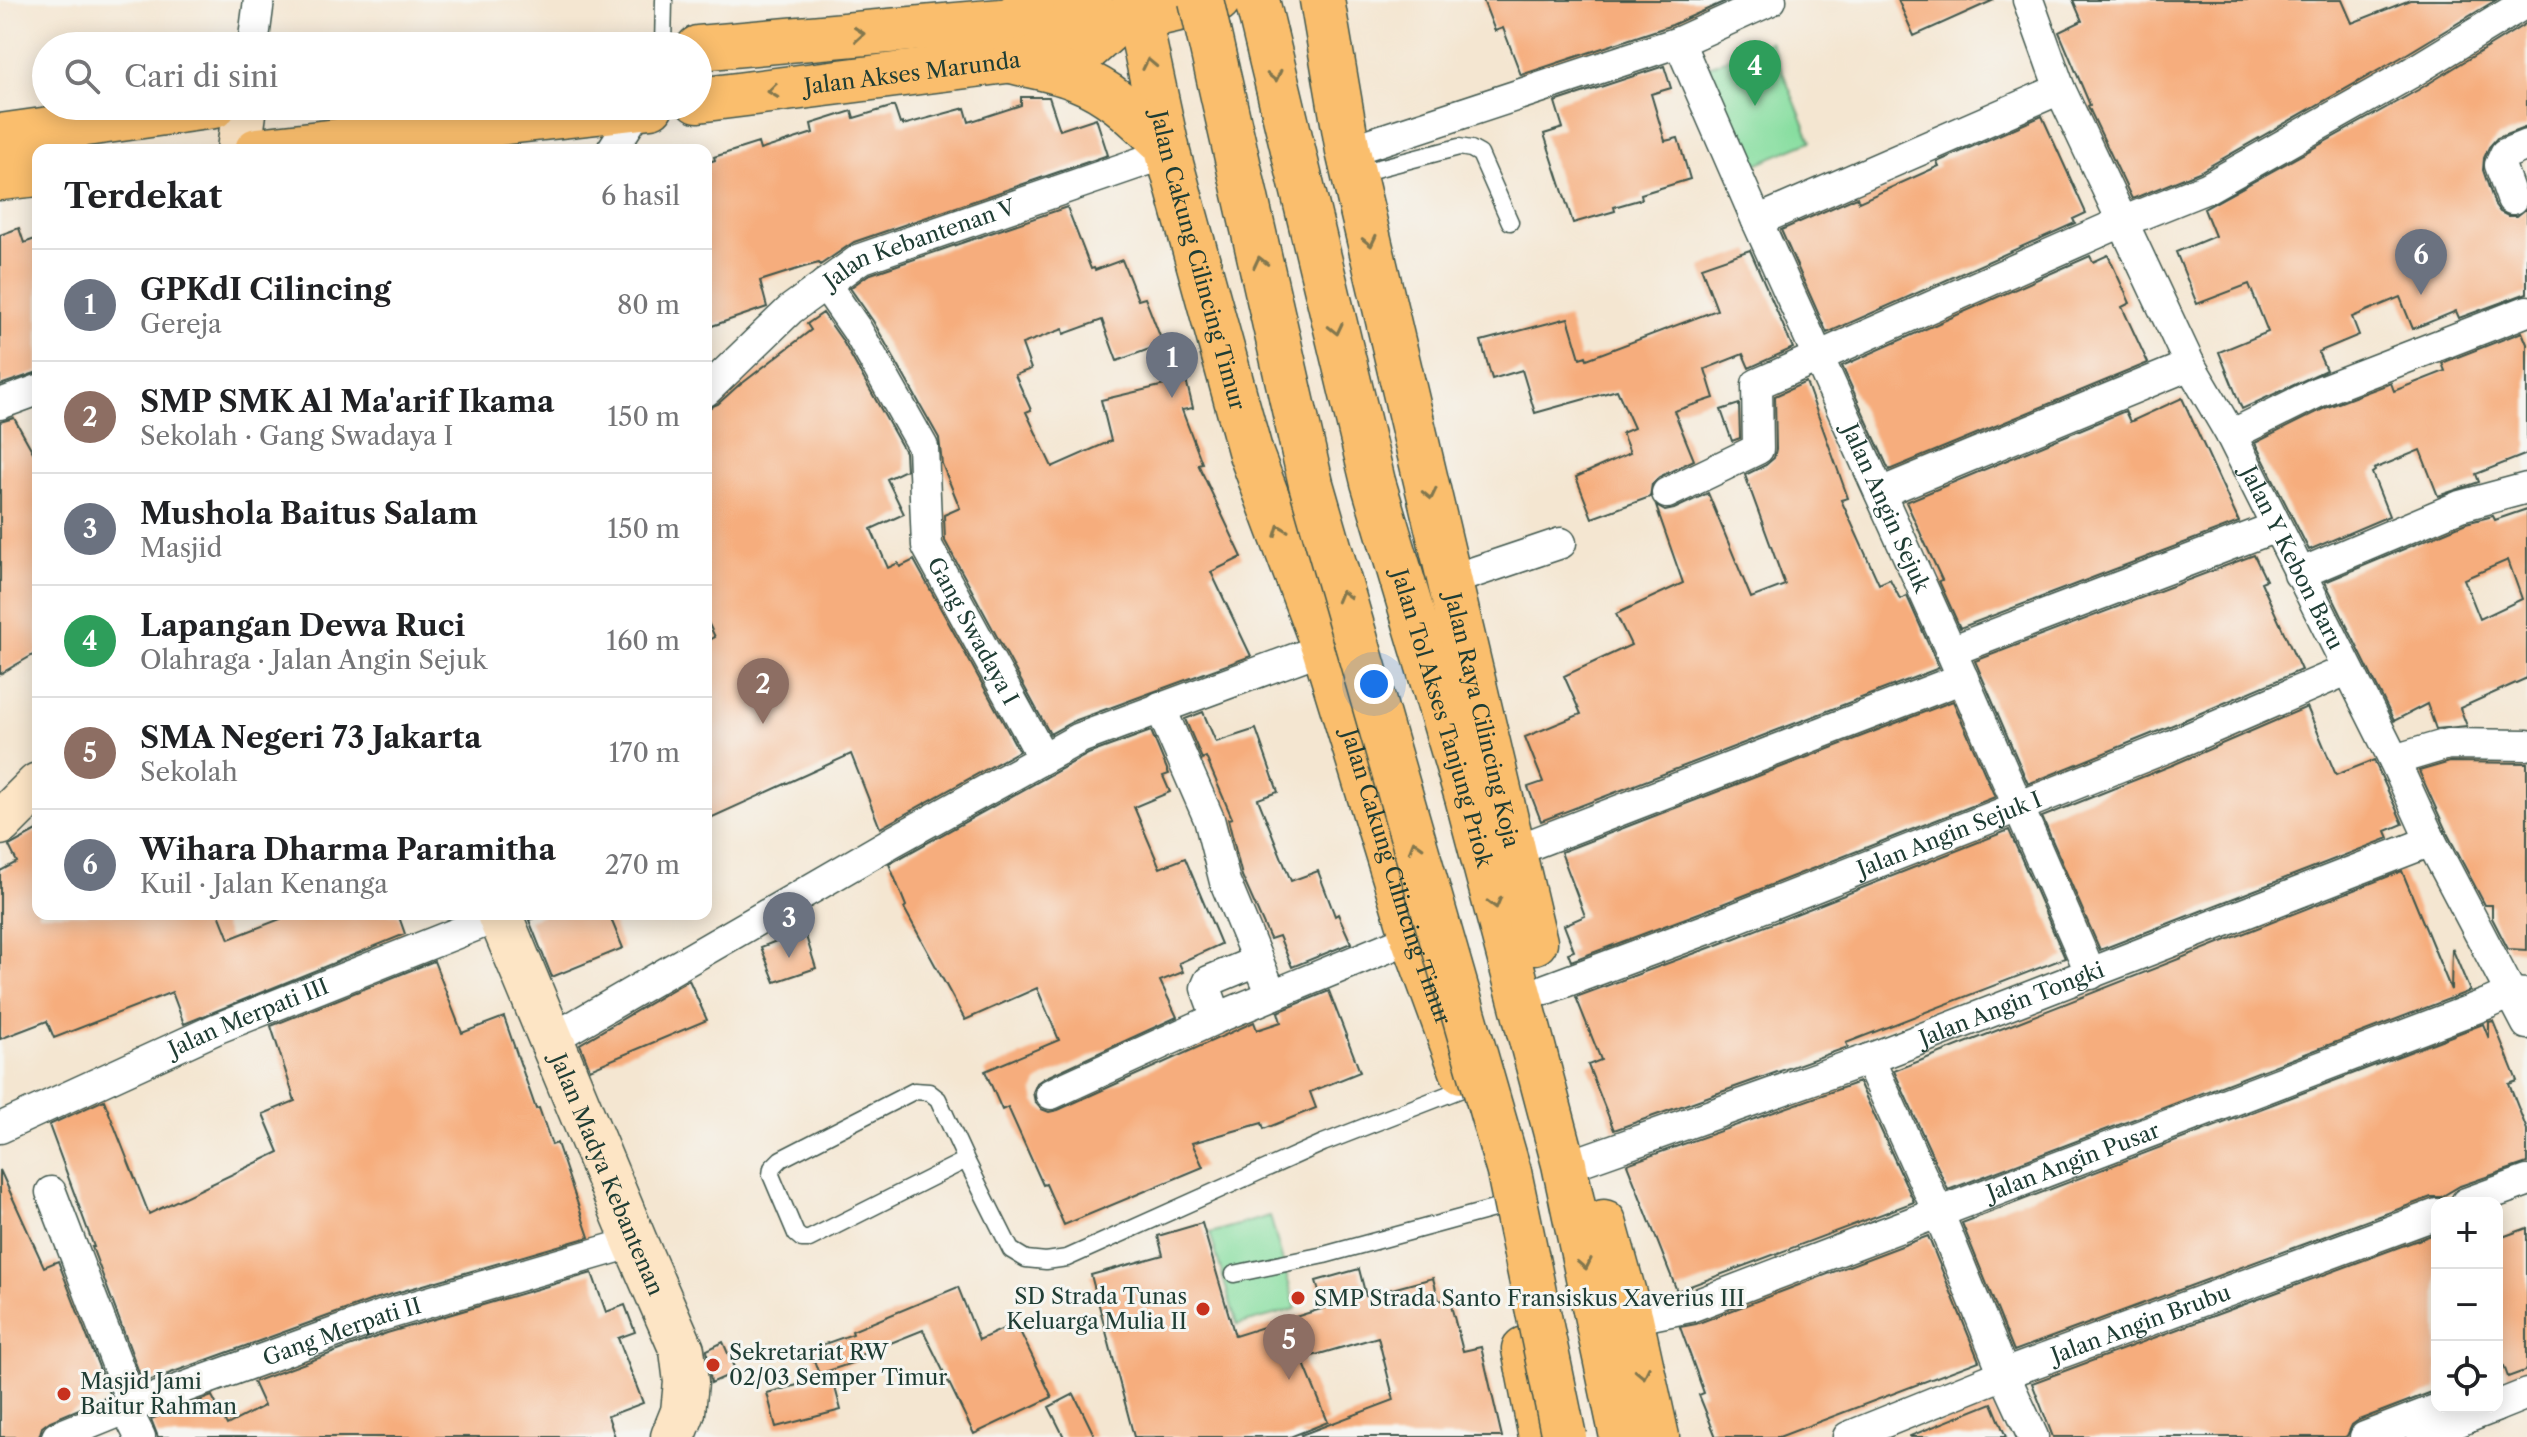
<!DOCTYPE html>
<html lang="id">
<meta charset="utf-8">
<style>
body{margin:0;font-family:"Libre Caslon Text",serif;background:#f6f6f6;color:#202124}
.controls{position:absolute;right:24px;bottom:24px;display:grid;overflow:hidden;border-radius:16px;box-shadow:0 4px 20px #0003}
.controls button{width:72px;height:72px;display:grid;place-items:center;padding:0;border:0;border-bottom:2px solid #e0e0e0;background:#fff;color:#202124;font:40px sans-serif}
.you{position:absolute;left:1374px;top:684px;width:28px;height:28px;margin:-20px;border:6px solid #fff;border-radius:50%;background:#1a73e8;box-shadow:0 0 0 12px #1a73e833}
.badge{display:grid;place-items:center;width:52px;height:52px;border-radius:50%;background:#c8321e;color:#fff;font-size:26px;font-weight:700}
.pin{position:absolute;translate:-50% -66px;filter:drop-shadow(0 2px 4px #0008)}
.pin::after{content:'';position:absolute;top:42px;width:28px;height:24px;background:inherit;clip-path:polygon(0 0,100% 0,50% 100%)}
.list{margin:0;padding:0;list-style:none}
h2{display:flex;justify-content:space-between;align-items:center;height:104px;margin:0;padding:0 32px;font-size:34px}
h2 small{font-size:26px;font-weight:400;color:#757577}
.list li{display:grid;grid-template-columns:52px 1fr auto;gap:24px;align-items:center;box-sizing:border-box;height:112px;padding:0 32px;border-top:2px solid #e0e0e0}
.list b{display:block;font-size:30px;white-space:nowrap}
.list p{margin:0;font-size:26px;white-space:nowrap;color:#757577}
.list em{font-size:26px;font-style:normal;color:#757577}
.icon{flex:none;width:44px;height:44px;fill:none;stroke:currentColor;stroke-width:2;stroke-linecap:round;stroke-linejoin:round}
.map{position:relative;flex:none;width:2527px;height:1437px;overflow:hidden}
.search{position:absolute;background:#fff;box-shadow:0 4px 20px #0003;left:32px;top:32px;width:680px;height:88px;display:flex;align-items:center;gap:20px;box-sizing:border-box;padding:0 28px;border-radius:44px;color:#757577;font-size:30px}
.panel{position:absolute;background:#fff;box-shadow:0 4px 20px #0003;left:32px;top:144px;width:680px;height:776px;border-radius:16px}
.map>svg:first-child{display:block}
.green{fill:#88dea0;stroke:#548e6a;stroke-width:2}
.building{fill:#f6ad7d;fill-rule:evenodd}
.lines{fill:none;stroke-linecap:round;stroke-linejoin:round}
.lane-casing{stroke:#3f564c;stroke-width:19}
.street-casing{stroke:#3f564c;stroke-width:33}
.secondary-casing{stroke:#3f564c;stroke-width:47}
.primary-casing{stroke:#3f564c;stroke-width:47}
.highway-casing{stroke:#3f564c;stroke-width:47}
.lane{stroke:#fff;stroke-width:16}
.street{stroke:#fff;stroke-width:30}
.secondary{stroke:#fde5c5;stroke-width:44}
.primary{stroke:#fabe6d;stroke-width:44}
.highway{stroke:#fabe6d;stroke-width:44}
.highway-bridge-casing{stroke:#3f564c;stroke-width:47;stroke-linecap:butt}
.highway-bridge{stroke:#fabe6d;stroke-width:44}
.oneway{stroke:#82774e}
.poi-dot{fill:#c8321e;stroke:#f6f6f2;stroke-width:3}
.labels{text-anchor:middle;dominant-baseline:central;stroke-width:6;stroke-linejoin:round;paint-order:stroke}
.street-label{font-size:22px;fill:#1f3d34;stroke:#f6f6f2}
.poi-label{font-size:22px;fill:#1f3d34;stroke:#f6f6f2;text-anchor:start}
</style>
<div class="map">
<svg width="2527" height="1437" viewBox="0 0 2527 1437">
<rect width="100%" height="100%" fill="#f6f6f2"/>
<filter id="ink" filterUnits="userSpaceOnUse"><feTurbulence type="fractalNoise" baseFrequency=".0125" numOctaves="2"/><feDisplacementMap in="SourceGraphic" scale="16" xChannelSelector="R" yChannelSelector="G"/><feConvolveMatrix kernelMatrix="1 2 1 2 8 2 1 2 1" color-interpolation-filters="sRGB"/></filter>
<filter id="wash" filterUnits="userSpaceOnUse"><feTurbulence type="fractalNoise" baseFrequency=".006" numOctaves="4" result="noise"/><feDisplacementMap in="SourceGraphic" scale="32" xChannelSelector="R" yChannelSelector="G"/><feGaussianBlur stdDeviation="1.8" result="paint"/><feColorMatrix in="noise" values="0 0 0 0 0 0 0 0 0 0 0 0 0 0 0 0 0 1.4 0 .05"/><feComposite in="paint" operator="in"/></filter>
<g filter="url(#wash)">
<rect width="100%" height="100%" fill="#f4e6d1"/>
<path class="green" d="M1770,41L1811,141L1739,171L1697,71Z
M1270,1216L1296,1309L1237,1325L1210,1233Z"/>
<g id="blocks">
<path class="building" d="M1483,0H1728L1672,25L1521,75L1503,28L1495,31Z
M1898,0H1994L1914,36Z
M2073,0H2342L2352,23L2410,0H2496L2400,58L2199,172L2132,199L2088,106L2090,105L2059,32L2082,21Z
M2527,23V127L2497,138L2489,147L2484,158L2483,170L2495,205L2500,212L2508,216H2517L2527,208V293L2459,318L2456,311L2413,329L2400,297L2352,317L2359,335L2318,352L2326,370L2242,409L2219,352L2268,332L2249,284L2197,304L2176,252L2215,236L2204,209L2418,90Z
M1664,66L1671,88L1651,94L1665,141L1678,138L1690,179L1641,194L1642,199L1614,207L1615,211L1573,223L1544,134L1563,128L1555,102Z
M1021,97H1049L1060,130L1096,118L1108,155L854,242L820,265L819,263L804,267L760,281L767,307L706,328V163L715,160L714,157L758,143L760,150L813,133L811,124L852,111L854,118L894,106L900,124L903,123V125L965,108L969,122L1021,105Z
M2042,116L2086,213L2073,219L2075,223L1827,333L1781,230L1857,197L1859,202L1939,166L1937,162Z
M1067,207L1091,269L1094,268L1095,270L1122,260L1138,300L1145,298L1163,344L1117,361L1102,320L1064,334L1063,329L1022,344L1031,369L1015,375L1031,410L1026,412L1052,467L1111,441L1101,400L1186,380L1193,408L1182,410L1202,463L1198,464L1242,557L1211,572L1251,656L1074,721L1050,734L945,541L944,515L960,508L942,464L939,438L873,321L850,288L868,275Z
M19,228L24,243L38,238V372L0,385V235Z
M1750,250L1793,348L1749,368L1743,354L1705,369L1714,398L1674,411L1694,460L1659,477L1652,484L1650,497L1592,518L1576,477L1630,453L1622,433L1634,428L1617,390L1535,413L1522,370L1492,379L1481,341L1568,318L1580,358L1586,356L1587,359L1717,310L1701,267Z
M2108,255L2130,303L2122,307L2148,363L1889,470L1842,366L2090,256L2093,262Z
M823,313L842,340L905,452L906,470L887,479L904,514L871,529L888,568L898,563L900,567L914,560L1019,751L880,828L851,754L706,820V642L715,637L706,618V409L718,404L740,384V385L811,330L807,324Z
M2522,332L2527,344V454L2476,474L2479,482L2438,496L2420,450L2374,469L2375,471L2372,473L2389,516L2309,550L2255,443L2325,408L2391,383L2394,391L2445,371L2442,363Z
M1806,382L1848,498L1841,500L1879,584L1890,579L1900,599L1907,596L1939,668L1541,821L1528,787L1543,782L1525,737L1581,714L1564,676L1631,645L1616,614L1683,583L1656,506L1665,511L1674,509L1708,493L1751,598L1785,585L1745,475L1766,465L1774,458L1776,449L1775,396Z
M2182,398L2239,522L1960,628L1939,581L1942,580L1906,502L2125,411L2130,422Z
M1739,404L1740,438L1732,441L1721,410Z
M14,418L38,461V652L0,674V422Z
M2527,509V678L2460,708L2467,726L2436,729L2427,704L2394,721L2325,582L2466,523L2493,516L2495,520ZM2508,560L2522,599L2480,619L2464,579Z
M2254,555L2266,580L2261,582L2301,670L2161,730L2028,784L1975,661Z
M1953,701L1995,797L1707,910L1571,961L1568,953L1574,951L1564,925L1585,916L1561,852Z
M2307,707L2336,775L2374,760L2403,824L2386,831L2389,838L2100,950L2042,817L2175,764Z
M1203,712L1216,742L1256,729L1278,792L1258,799L1291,881L1318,871L1335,916L1338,914L1351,943L1292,967L1279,936L1270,939L1242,876L1228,819L1232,818L1206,757L1202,759L1185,719Z
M1151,731L1169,774L1163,776L1170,792L1134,807L1160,868L1185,858L1221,944L1179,963L1183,972L1160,981L1177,1017L1044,1078L1037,1083L1033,1092L1035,1102L1041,1109L1049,1112L1058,1110L1254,1022L1257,1030L1281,1022L1278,1012L1329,991L1360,1072L1310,1092L1316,1108L1264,1129L1262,1123L1192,1143L1203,1167L1064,1225L1046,1184L1043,1185L1008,1107L1002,1110L985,1071L1059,1040L1037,988L965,1020L904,908L906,906L889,864L1088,754Z
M2450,762L2527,763V950L2508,949L2492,918V905H2485L2447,833L2419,771Z
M38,830V914H219L229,939L293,914H398L405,934L184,1024L172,992L54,1038L47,1021L0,1039V871L17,862L9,846Z
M2009,830L2065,958L1846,1043L1848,1047L1614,1130L1588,1065L1601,1060L1576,997L1720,944Z
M2402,871L2451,990L2452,948L2470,991L1948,1190L1894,1071Z
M544,914H609L623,948L552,977L529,920Z
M804,930L816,968L775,982L761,947Z
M434,961L462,1033L504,1017L536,1109L539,1108L552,1145L557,1143L589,1237L375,1299L143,1383L92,1247H94L49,1125L104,1100L149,1214L279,1152L263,1114L295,1101L271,1026Z
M689,980L707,1020L590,1069L580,1044Z
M2493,1021L2517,1081L2509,1084L2527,1130V1163L2460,1186L2441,1197H2431L2014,1351L1962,1223L2483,1024L2489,1039V1022Z
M1859,1082L1914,1202L1677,1291L1627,1164Z
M0,1170L44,1267L58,1261L110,1396L50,1421L42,1427L39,1437H0Z
M1202,1223L1235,1336L1324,1308L1316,1281L1359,1269L1366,1296L1433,1278L1439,1301L1449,1298L1463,1351L1481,1347L1502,1437H1302L1301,1435L1394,1400L1378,1337L1302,1359L1328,1422L1290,1437H1134L1091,1275L1163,1255L1158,1236Z
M2527,1228V1370L2508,1377L2504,1366L2497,1368V1239Z
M2437,1233V1390L2359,1420L2352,1425L2347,1436L2345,1437H2053L2032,1383Z
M1928,1236L1979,1361L1779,1437H1716L1699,1395L1704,1393L1680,1327L1696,1324Z
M592,1273L606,1312L625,1305L635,1332L618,1338L643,1403L608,1416L615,1437H158L151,1419L212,1396L227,1425L264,1406L253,1382L387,1333Z
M958,1287L979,1340L1016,1323L1052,1397L974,1434L923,1330L853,1358L855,1362L819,1374L810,1349L853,1334L852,1331Z
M723,1342L736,1372L711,1383L707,1350Z
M832,1376L841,1410L776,1427L767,1393Z
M1074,1394L1095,1437H1064L1049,1407Z
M1992,1403L2006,1437H1911L1910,1436Z"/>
</g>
</g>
<g filter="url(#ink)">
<use href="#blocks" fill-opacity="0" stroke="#3f564c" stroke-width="2"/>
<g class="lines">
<defs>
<path id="lane" d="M663,46L664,0
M1356,174L1459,147L1471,149L1480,154L1510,222
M966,1160L938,1099L929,1092L914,1091L781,1159L772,1168L771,1175L796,1234L802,1239H809L966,1160L1011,1250L1026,1259L1046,1261L1067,1258L1323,1143L1467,1087
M1234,1274L1324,1255L1497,1208"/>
<g id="street">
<path id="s1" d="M2028,0L2060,89L2190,365L2231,435L2394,760L2431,841L2527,1024"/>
<path id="s2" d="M1679,42L1757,221L1951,651L2091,974"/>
<path d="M253,46L259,0"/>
<path d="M612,150L639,108"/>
<path d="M1348,151L1679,42L1771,0"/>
<path d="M2512,199L2500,165L2505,154L2527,145"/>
<path d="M1757,221L2060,89"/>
<path id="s3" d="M825,284L857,330L923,447L927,546L1043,758"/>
<path id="s4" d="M706,391L791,309L860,259L1168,153"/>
<path d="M0,404L38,390"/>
<path d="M2231,435L2318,392L2527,311"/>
<path d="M1667,493L1758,449L1757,384L2122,222L2207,188L2409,74L2527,2"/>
<path d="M1880,493L2190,365"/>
<path d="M2299,574L2460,506L2527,488"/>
<path d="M1451,580L1561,543"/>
<path d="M1951,651L2276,527"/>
<path d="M1160,707L1209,819L1225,882L1272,995"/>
<path d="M2394,760L2448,744L2527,745"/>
<path d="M1514,851L1963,678"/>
<path id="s5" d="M1546,989L1713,927L2018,807L2168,747L2347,670"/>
<path d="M1217,1018L1206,988L1209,981L1257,961"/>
<path d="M550,1040L892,842L1080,738L1324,648"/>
<path d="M1869,1059L1939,1214L2004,1374L2033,1437"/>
<path d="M1051,1094L1217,1018L1413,937"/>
<path id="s6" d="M0,1128L218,1028L500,916"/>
<path id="s7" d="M1587,1159L1869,1059L2431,841"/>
<path d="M51,1192L133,1406"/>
<path d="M2466,1203L2527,1181"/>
<path id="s8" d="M1631,1319L1690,1307L2489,1003L2511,993L2527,994"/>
<path d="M2497,1406L2527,1394"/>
<path d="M126,1409L140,1437"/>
<path d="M2422,1435L2495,1407"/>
<path id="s9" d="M57,1437L133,1406L381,1316L635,1242"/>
<path id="s10" d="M1848,1437L2004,1374L2437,1214"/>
<path d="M2365,1437L2443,1407"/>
</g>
<g id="secondary">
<path d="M239,150L245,106"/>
<path d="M0,823L38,785"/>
<path id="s11" d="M499,914L635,1242L682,1350L686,1382L683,1412L673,1437"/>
</g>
<g id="primary">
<path d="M698,48L1079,14L1117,23L1218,0"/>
<path id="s12" d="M698,100L1085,51L1117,23"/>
<path d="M0,136L214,106"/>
<path d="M257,150L651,106"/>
<path d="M0,178L38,174"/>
</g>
<g id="highway">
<path id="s13" d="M1135,0L1168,153L1251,454L1324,648L1413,937L1462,1071"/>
<path id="s14" d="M1257,0L1373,482L1467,797L1564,1164L1622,1437"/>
<path id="s15" d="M1322,0L1348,151L1535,942"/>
<path d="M1012,20L1033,0"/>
<path d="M1012,61C1034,67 1058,70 1078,79C1114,93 1139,120 1167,146"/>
<path d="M1604,1222L1631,1319L1657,1437"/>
<path d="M1524,1349L1541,1437"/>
</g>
</defs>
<use href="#lane" class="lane-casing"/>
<use href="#street" class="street-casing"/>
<use href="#secondary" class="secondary-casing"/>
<use href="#primary" class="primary-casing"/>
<use href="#highway" class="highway-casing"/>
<use href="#lane" class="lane"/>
<use href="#street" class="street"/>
<use href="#secondary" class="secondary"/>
<use href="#primary" class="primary"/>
<use href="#highway" class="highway"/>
<defs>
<path id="highway-bridge" d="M1201,0L1311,484L1509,1172L1564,1437"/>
</defs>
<use href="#highway-bridge" class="highway-bridge-casing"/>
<use href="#highway-bridge" class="highway-bridge"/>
</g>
<defs><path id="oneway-chevron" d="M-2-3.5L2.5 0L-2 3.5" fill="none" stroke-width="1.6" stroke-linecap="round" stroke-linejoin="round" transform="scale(2)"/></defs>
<g class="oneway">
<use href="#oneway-chevron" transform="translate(859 34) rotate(-5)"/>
<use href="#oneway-chevron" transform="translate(1149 64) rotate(-102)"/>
<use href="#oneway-chevron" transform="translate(1275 76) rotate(77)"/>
<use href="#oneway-chevron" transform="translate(773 91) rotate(173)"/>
<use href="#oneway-chevron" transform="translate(1370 241) rotate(77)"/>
<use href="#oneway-chevron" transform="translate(1260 262) rotate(-103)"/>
<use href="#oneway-chevron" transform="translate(1336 329) rotate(77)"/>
<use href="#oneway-chevron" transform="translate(1430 494) rotate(77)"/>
<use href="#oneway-chevron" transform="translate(1280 530) rotate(-111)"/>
<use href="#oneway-chevron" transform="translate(1343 596) rotate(-106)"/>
<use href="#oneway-chevron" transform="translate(1415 846) rotate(-106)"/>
<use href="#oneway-chevron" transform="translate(1495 903) rotate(75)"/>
<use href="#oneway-chevron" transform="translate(1585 1264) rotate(78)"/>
<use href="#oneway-chevron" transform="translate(1643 1373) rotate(78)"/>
</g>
</g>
<g class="poi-dot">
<circle cx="1298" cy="1298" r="8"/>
<circle cx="1203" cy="1309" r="8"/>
<circle cx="713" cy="1365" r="8"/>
<circle cx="64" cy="1394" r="8"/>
</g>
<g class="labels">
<g class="street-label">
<text stroke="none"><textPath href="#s12" startOffset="216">Jalan Akses Marunda</textPath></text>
<text stroke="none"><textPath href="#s4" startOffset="264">Jalan Kebantenan V</textPath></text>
<text stroke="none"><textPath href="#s13" startOffset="268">Jalan Cakung Cilincing Timur</textPath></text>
<text stroke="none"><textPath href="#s2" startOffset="510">Jalan Angin Sejuk</textPath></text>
<text stroke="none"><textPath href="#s1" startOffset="618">Jalan Y Kebon Baru</textPath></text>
<text stroke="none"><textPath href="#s3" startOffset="386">Gang Swadaya I</textPath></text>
<text stroke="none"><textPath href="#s14" startOffset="742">Jalan Tol Akses Tanjung Priok</textPath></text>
<text stroke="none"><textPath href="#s15" startOffset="738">Jalan Raya Cilincing Koja</textPath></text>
<text stroke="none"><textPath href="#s5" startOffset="432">Jalan Angin Sejuk I</textPath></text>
<text stroke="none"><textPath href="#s13" startOffset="916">Jalan Cakung Cilincing Timur</textPath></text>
<text stroke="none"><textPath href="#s7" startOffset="452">Jalan Angin Tongki</textPath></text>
<text stroke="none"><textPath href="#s6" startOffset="272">Jalan Merpati III</textPath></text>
<text stroke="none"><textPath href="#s8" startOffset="470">Jalan Angin Pusar</textPath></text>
<text stroke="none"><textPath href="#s11" startOffset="282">Jalan Madya Kebantenan</textPath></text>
<text stroke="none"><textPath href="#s10" startOffset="314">Jalan Angin Brubu</textPath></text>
<text stroke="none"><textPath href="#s9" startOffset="304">Gang Merpati II</textPath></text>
</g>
<g class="poi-label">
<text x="1187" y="1296" text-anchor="end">SD Strada Tunas<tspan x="1187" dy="25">Keluarga Mulia II</tspan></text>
<text x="1314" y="1298">SMP Strada Santo Fransiskus Xaverius III</text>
<text x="729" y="1352">Sekretariat RW<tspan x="729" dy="25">02/03 Semper Timur</tspan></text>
<text x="80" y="1381">Masjid Jami<tspan x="80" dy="25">Baitur Rahman</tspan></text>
</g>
</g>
</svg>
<div class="controls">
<button>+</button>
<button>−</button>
<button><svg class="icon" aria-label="locate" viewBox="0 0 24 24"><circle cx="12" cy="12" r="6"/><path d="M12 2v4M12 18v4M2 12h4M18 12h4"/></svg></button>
</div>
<div class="you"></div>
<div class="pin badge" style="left:1172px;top:398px;background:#6b7280">1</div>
<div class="pin badge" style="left:763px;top:724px;background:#8d6e63">2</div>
<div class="pin badge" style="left:789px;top:958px;background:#6b7280">3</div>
<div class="pin badge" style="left:1755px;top:106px;background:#2e9e5b">4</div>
<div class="pin badge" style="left:1289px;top:1380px;background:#8d6e63">5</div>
<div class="pin badge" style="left:2421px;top:295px;background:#6b7280">6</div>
<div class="search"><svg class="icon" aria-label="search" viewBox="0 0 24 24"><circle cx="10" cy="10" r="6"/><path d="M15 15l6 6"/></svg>Cari di sini</div>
<section class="panel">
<h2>Terdekat<small>6 hasil</small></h2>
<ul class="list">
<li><span class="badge" style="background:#6b7280">1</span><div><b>GPKdI Cilincing</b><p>Gereja</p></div><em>80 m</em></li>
<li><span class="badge" style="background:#8d6e63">2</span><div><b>SMP SMK Al Ma'arif Ikama</b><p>Sekolah · Gang Swadaya I</p></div><em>150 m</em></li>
<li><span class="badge" style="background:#6b7280">3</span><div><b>Mushola Baitus Salam</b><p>Masjid</p></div><em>150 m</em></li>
<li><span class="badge" style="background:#2e9e5b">4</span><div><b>Lapangan Dewa Ruci</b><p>Olahraga · Jalan Angin Sejuk</p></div><em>160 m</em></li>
<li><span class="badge" style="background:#8d6e63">5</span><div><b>SMA Negeri 73 Jakarta</b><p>Sekolah</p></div><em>170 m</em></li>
<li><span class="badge" style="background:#6b7280">6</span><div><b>Wihara Dharma Paramitha</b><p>Kuil · Jalan Kenanga</p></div><em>270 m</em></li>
</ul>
</section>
</div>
